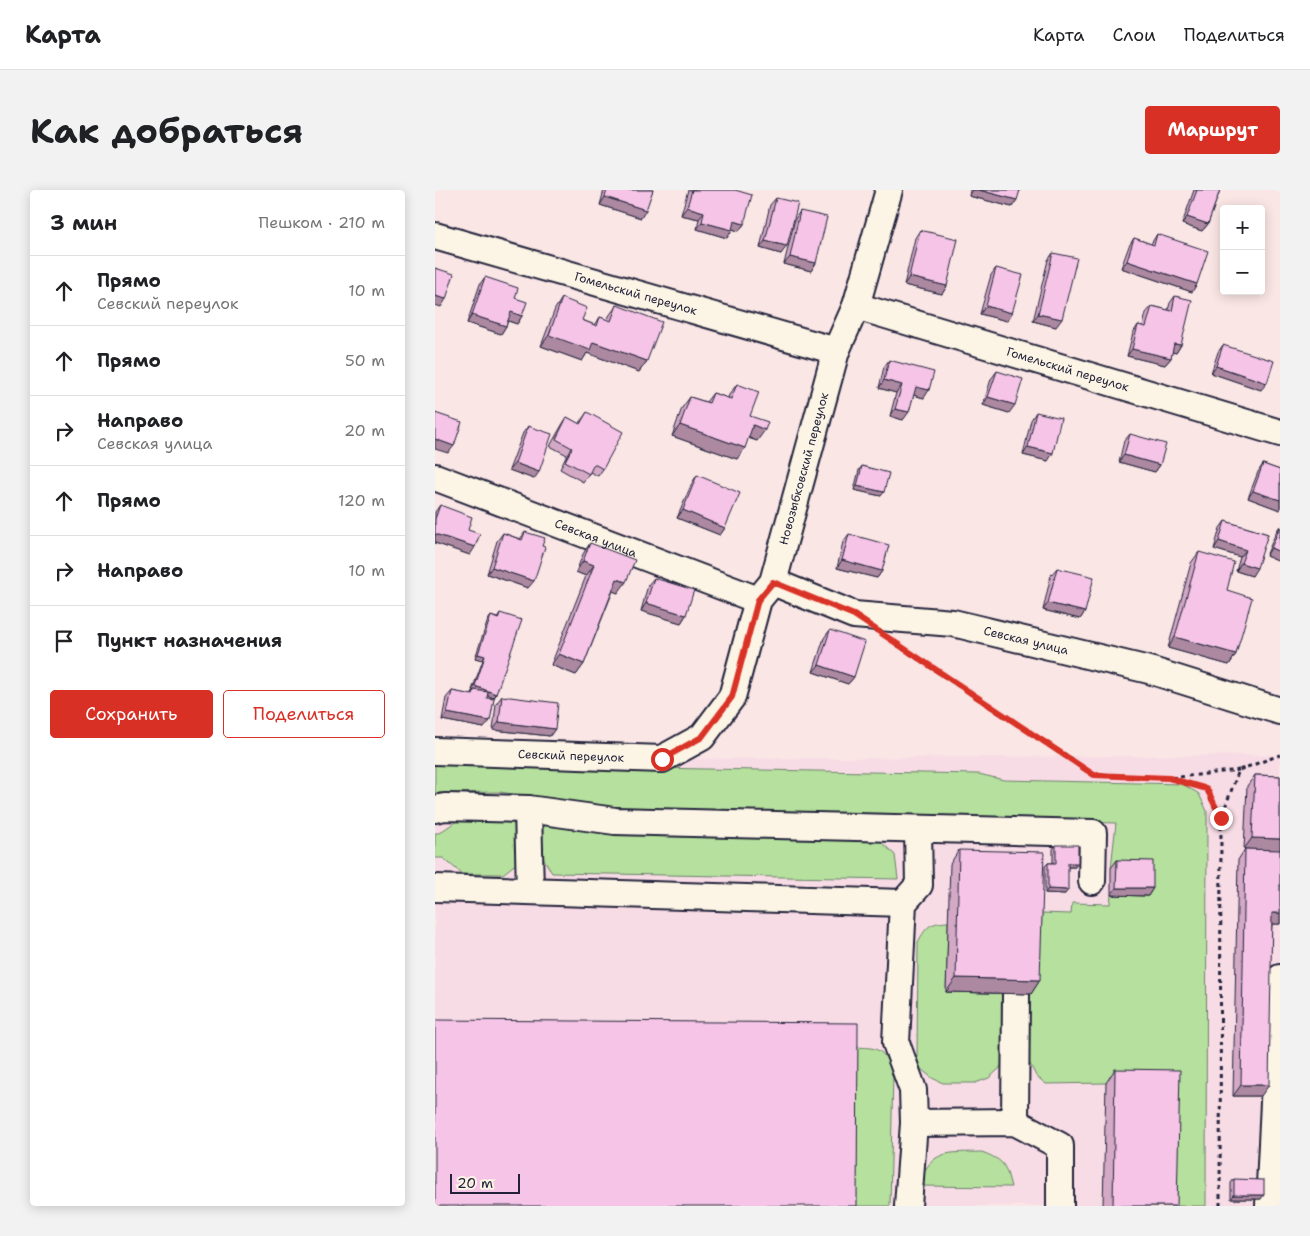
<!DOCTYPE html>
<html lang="ru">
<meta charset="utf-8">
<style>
body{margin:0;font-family:"Shantell Sans",sans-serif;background:#f2f2f2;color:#202124}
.controls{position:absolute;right:15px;top:15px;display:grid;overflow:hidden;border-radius:5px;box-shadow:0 2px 12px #0003}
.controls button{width:45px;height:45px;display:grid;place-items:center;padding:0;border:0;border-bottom:1px solid #e0e0e0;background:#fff;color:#202124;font:25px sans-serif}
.scale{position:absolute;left:15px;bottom:12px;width:70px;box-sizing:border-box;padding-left:5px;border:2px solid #22223b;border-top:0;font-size:14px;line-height:18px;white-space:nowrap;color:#22223b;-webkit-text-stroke:4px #fcf5e5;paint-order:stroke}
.stop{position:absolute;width:15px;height:15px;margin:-11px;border:4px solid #d93025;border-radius:50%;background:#fff}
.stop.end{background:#d93025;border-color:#fff;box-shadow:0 1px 5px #0008}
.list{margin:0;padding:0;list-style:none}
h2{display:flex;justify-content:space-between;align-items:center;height:65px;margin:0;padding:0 20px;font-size:21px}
h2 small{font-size:16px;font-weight:400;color:#757577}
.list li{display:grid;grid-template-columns:32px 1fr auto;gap:15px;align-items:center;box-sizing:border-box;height:70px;padding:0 20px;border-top:1px solid #e0e0e0}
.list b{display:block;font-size:19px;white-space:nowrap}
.list p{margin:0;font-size:16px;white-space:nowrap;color:#757577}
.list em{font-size:16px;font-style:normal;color:#757577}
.actions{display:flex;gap:10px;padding:15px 20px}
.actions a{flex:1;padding:11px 0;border:1px solid #d93025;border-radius:5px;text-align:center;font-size:18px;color:#d93025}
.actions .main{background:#d93025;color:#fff}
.icon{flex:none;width:28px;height:28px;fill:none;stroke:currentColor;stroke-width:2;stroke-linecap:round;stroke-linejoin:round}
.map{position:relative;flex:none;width:845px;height:1016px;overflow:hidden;border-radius:5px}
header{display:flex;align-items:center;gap:30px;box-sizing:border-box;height:70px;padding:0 25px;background:#fff;border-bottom:1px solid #e0e0e0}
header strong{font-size:24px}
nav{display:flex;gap:28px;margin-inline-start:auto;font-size:18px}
.intro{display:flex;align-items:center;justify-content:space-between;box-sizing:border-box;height:120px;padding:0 30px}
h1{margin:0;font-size:35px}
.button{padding:12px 22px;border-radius:5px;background:#d93025;color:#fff;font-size:18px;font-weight:700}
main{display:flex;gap:30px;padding:0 30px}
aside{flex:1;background:#fff;border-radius:5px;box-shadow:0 2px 12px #0003}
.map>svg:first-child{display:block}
.built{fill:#f8dce5}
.green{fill:#b5e09d;stroke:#6c816c}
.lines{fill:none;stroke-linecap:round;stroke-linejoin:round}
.minor-casing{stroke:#22223b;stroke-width:30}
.path{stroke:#22223b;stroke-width:3;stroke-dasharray:4 4;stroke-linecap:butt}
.minor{stroke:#fcf5e5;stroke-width:26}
.wall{fill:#d3a9c6;stroke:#22223b}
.shaded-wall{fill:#ac89a1;stroke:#22223b}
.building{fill:#f5c4e6;stroke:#22223b}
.route{stroke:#d93025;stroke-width:6}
.labels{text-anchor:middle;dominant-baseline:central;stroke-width:5;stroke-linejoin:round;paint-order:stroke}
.street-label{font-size:12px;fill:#22223b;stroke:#fcf5e5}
</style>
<header>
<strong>Карта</strong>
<nav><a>Карта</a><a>Слои</a><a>Поделиться</a></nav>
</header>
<div class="intro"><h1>Как добраться</h1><a class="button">Маршрут</a></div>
<main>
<aside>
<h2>3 мин<small>Пешком · 210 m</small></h2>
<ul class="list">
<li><svg class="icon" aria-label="ahead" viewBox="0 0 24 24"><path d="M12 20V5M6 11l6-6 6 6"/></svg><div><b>Прямо</b><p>Севский переулок</p></div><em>10 m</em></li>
<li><svg class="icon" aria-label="ahead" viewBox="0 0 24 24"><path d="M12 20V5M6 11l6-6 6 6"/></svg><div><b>Прямо</b></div><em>50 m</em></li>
<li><svg class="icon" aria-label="right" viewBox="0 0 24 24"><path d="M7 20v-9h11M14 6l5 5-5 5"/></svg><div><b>Направо</b><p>Севская улица</p></div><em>20 m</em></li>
<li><svg class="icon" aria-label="ahead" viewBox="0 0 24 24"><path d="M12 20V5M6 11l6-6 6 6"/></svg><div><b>Прямо</b></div><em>120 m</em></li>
<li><svg class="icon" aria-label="right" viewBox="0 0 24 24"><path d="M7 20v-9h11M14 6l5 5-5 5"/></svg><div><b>Направо</b></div><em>10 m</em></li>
<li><svg class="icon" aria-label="arrive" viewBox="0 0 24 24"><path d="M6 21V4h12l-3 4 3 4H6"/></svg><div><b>Пункт назначения</b></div></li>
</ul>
<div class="actions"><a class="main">Сохранить</a><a>Поделиться</a></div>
</aside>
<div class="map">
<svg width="845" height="1016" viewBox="0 0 845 1016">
<rect width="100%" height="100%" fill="#fae6e5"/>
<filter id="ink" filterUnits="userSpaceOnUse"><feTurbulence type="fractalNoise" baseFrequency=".02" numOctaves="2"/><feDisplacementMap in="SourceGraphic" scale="10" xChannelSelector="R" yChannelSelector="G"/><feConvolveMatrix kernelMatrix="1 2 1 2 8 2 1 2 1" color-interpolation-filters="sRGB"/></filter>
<g filter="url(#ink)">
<path class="built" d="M845,565V1016H0V567L258,569Z"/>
<path class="green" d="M0,574L544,584L569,590L748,594L764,604L772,621L771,1016H733L671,893L611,894L601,886L594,872L593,810L596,804L606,723L636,724L637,713L675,714L676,705L712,706L676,678L681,633L185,621L65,602L0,603Z
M72,626L83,639V672L68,684H27L8,668H0V643H4L26,628Z
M109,632L443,649L460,665L463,689L117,683L106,664L102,641Z
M513,732L511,802L572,803V866L564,879L554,888L540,893H508L497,888L486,879L482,868L483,752C492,736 494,733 513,732Z
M413,857C442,858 447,855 458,883L455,1016H412Z
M547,962C570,971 570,974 576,997L483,996C496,958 513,963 547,962Z"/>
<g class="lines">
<defs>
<g id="minor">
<path id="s1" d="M0,46L401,161"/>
<path id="s2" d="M421,116L845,243"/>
<path id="s3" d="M0,287L323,410"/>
<path id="s4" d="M338,392L419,425L518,433L714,480L845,521"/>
<path id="s5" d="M0,561L227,569L267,547L297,507L323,410L338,392L401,161L421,116L454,0"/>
<path d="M0,619L10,617L93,619L180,631L658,643L657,691"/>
<path d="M93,619L95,701"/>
<path d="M0,698L468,713"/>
<path d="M580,932L581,804"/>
<path d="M479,933L580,932L625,956V1016"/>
<path d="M473,1016L479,933L478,900L461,853L468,713L484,695L483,639"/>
<path d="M834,1016L845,788"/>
</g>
</defs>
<use href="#minor" class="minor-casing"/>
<path class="path" d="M461,454L659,585L733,588L771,599L786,628
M737,588L804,580
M785,1016L786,628L804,580L845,565"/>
<use href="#minor" class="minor"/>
</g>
<path class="wall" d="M169,0H218L206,28L165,15Z
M253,0H300L309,34L304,41L297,39L292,48L262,39L264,29L246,25Z
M535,0H585L577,17L534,6Z
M759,0H785L773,34L767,41L747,34Z
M341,8L346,64L325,58L335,15Z
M365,21L381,73L376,81L349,74L360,29Z
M485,40L512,96L507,104L469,95L480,48Z
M722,44L757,102L686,78L694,56L699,48L716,54Z
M618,63L621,137L598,131L613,70Z
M561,78L577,123L572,131L545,124L556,85Z
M50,87L80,108L87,126L82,134L73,131L71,136L66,144L32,133L45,94Z
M740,106L746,155L741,163L737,162L736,168L730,175L692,166L698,143L703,135L708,136L711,123L717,116L733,120L735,113Z
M127,108L147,130L160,135L165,127L173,130L174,126L182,115L212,171L204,182L152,163L147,171L106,156L120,119Z
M788,155L826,200L776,183L783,162Z
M454,170L489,208L478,205L468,230L455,226L461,203L444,198L449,177Z
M562,181L574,223L548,215L556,189Z
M302,194L315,226L322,251L313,248L302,269L237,246L247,218L255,207L271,212L278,203L293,208L294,205Z
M152,222L168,279L163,286L155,282L148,292L125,279L132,265L115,256L127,235L132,227L144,234Z
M601,222L613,271L588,265L596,230Z
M93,236L99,289L74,280L88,243Z
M695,244L725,275L720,282L684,272L689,251Z
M828,274L845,280V320L813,308L823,282Z
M427,276L446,306L419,300L424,280Z
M262,285L290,338L285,345L242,328L257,293Z
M5,315L33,340L35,365L0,353V322Z
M790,331L833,344L817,386L801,381L805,367L779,359L785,338Z
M845,336V372L831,366L842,340Z
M90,342L107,356L93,398L52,384L62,351L68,343L85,349Z
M414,344L447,381L442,388L402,378L408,352Z
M155,353L183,403L178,401L149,474L141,485L116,475L151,386L141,382L148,364Z
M764,362L792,400L801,464L794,475L733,458L756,373Z
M622,378L650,422L645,429L608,420L616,385Z
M219,388L251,425L246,433L206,421L213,395Z
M65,423L61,504L59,508L52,506L49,538L7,530L11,508L17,501L36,505L38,501L37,500L48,470L40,468L53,430L56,426L62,428Z
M395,440L419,487L413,494L378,482L389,448Z
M67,506L115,546L58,540L61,514Z
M820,585L845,586V734H837L826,906H798L803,670L810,659H809L812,596Z
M621,655L640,677H633L630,704L610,703V676L613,673H618V659Z
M524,660L605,790L596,804L511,802L515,674Z
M682,670L718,698L713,706L676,705V678Z
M680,879L742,1016H668L671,893Z
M799,989L826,1009H796V993Z"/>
<path class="shaded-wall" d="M538,0H544L582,10L577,17L534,6Z
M170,7L211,20L206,28L165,15Z
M252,17L269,22L264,29L246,25Z
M752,27L773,34L767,41L747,34Z
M299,31L309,34L304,41L294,38Z
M267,32L297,40L292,48L262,39Z
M330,51L352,56L346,64L325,58Z
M355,67L381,73L376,81L349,74Z
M692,71L762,94L757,102L686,78Z
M474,87L512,96L507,104L469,95Z
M0,106L11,109L6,117L0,115Z
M551,116L577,123L572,131L545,124Z
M76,122L87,126L82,134L71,130Z
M603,124L627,129L621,137L598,131Z
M37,125L71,136L66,144L32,133Z
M114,145L158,152L212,171L204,182L152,163L147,171L106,156Z
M739,154L746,155L741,163L734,161Z
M697,159L736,168L730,175L692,166Z
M781,176L832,193L826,200L776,183Z
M449,190L467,195L461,203L444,198Z
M481,197L494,200L489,208L475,204Z
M553,207L580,215L574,223L548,215Z
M460,219L474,222L468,230L455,226Z
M245,235L310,258L302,269L237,246Z
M318,235L330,240L322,251L310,246Z
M0,249L19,256L13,263L0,259Z
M593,257L618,263L613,271L588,265Z
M689,265L725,275L720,282L684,272Z
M80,273L104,282L99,289L74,280Z
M422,296L449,302L446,306L419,300Z
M818,301L845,310V320L813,308Z
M248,320L290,338L285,345L242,328Z
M0,344L40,357L35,365L0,353Z
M784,351L811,360L805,367L779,359Z
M836,358L845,362V372L831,366Z
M407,370L447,381L442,388L402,378Z
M148,371L159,375L151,386L141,382Z
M806,373L822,378L817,386L801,381Z
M57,377L99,391L93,398L52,384Z
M182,389L191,392L183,403L175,400Z
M211,413L251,425L246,433L206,421Z
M613,413L650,422L645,429L608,420Z
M740,447L801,464L794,475L733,458Z
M43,464L50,466L48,470L40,468Z
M124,464L149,474L141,485L116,475Z
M384,475L419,487L413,494L378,482Z
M40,496L61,504L59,508L37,500Z
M12,523L55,531L49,538L7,530Z
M64,532L120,539L115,546L58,540Z
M817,648L845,649V661L809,659Z
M633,673H643L640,677H631Z
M681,698H718L713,706L676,705Z
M613,699L633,700L630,704L610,703Z
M837,723H845V734H830Z
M521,788L605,790L596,804L511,802Z
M806,895H834L826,906H798Z
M799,1005H829L826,1009H796Z"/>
<path class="building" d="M172,0H218L211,20L170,7Z
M257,0H300L317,5L309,34L299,31L297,40L267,32L269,22L252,17Z
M544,0H585L582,10Z
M762,0H785L773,34L752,27Z
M341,8L363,13L352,56L330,51Z
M365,21L392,27L381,73L355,67Z
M485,40L523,49L512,96L474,87Z
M722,44L773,61L762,94L692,71L699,48L719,55Z
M618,63L642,68L627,129L603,124Z
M0,78L19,84L11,109L0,106Z
M561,78L588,85L577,123L551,116Z
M50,87L83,98L80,108L92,112L87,126L76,122L71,136L37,125Z
M740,106L757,110L746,155L739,154L736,168L697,159L703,135L711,137L717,116L737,121Z
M127,108L152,118L147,130L162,136L165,127L176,131L182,115L227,132L212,171L158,152L155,160L114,145Z
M788,155L839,171L832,193L781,176Z
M454,170L499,182L494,200L481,197L474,222L460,219L467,195L449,190Z
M562,181L588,189L580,215L553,207Z
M302,194L324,202L315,226L333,232L330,240L318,235L310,258L245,235L255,207L274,213L278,203L296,209Z
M152,222L188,242L168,279L159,274L154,284L130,271L137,258L121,249L132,227L145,234Z
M601,222L626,228L618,263L593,257Z
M0,223L27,232L19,256L0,249Z
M93,236L117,244L104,282L80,273Z
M695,244L731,254L725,275L689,265Z
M828,274L845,280V310L818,301Z
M427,276L454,283L449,302L422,296Z
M262,285L305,303L290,338L248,320Z
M5,315L37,327L33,340L45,344L40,357L0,344V329Z
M790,331L833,344L822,378L806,373L811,360L784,351Z
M845,337V362L836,358Z
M90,342L110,348L107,356L110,357L99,391L57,377L68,343L87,350Z
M414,344L454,355L447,381L407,370Z
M155,353L200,370L191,392L182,389L149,474L124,464L159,375L148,371Z
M764,362L799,372L792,400L817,408L801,464L740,447Z
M622,378L659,387L650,422L613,413Z
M219,388L259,400L251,425L211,413Z
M65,423L87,430L61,504L40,496L50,466L43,464L56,426L63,429Z
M395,440L430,452L419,487L384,475Z
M39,500L53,502L52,508L59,509L55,531L12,523L17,501L38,505Z
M67,506L123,513L120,539L64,532Z
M820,585L845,586V649L817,648Z
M621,655H643V673H633V700L613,699V673H621Z
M810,659L845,660V723H837L834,895H806Z
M524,660L609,662L605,790L521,788Z
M682,670L718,671V698H681Z
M0,830L423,833L422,1016H0Z
M680,879L745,880L742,1016H678Z
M799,989L829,990V1005H799Z"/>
</g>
<g class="lines" filter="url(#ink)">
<path class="route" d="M227,569L267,547L297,507L323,410L338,392L419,425L659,585L734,588L772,599L786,628"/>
</g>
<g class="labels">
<g class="street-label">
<text stroke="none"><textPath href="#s1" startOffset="209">Гомельский переулок</textPath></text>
<text stroke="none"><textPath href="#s2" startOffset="221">Гомельский переулок</textPath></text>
<text stroke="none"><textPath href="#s5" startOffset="564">Новозыбковский переулок</textPath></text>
<text stroke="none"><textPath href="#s3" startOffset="172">Севская улица</textPath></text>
<text stroke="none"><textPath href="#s4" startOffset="262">Севская улица</textPath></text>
<text stroke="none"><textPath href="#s5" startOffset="136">Севский переулок</textPath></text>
</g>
</g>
</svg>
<div class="controls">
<button>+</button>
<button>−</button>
</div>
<div class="scale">20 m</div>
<div class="stop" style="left:227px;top:569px"></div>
<div class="stop end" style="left:786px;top:628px"></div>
</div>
</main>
